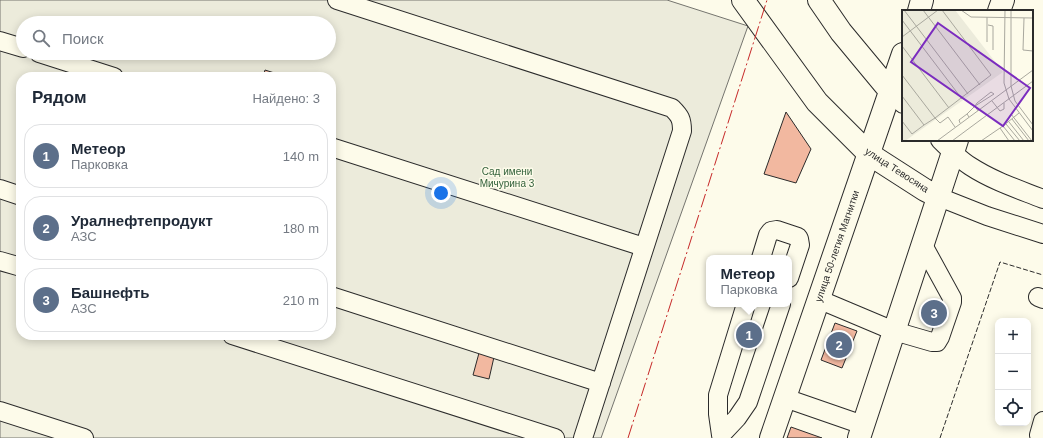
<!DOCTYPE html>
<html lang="ru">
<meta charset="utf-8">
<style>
body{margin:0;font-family:Helvetica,sans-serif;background:#f6f6f7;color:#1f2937}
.controls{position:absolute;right:12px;bottom:12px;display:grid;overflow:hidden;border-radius:8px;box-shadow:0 2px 10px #0003}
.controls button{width:36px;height:36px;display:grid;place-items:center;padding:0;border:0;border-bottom:1px solid #e0e1e3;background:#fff;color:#1f2937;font:20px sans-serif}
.you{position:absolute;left:441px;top:193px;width:14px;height:14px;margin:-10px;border:3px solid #fff;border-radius:50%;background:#1a73e8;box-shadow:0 0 0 6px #1a73e833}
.badge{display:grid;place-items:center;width:26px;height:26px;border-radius:50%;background:#1a73e8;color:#fff;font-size:13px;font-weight:700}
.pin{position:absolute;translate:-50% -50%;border:2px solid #fff;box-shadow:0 1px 4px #0006}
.popup{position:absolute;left:706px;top:255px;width:86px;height:52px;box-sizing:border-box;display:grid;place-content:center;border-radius:8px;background:#fff;filter:drop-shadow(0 1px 3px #0005);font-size:13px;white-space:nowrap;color:#747a83}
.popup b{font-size:15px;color:#1f2937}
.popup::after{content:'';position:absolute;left:50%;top:100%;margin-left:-8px;border:8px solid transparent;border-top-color:#fff}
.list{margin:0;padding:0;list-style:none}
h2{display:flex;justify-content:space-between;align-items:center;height:52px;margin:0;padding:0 16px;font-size:17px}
h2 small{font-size:13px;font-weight:400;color:#747a83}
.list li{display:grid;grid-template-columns:26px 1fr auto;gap:12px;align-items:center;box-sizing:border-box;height:64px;margin:0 8px 8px;padding:0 8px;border:1px solid #e0e1e3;border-radius:16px}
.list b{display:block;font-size:15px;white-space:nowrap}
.list p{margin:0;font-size:13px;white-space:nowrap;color:#747a83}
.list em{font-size:13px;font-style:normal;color:#747a83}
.icon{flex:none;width:22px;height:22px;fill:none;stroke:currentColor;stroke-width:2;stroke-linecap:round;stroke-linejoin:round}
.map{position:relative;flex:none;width:1043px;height:438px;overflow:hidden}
.search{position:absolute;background:#fff;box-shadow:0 2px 10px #0003;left:16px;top:16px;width:320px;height:44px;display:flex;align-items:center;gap:10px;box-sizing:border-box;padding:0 14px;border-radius:22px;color:#747a83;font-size:15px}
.panel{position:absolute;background:#fff;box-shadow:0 2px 10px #0003;left:16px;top:72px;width:320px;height:268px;border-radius:16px}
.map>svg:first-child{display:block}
.green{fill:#ecebdb;stroke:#74746e;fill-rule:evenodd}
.building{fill:#f2b8a0;stroke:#2b2b2b}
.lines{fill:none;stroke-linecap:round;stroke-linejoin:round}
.minor-casing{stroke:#2b2b2b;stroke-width:20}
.major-casing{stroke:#2b2b2b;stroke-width:24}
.minor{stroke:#fdfbea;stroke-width:18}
.major{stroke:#fdfbea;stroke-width:22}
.fence{stroke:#2b2b2b;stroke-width:1;stroke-dasharray:5 2;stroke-linecap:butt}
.power{stroke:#c62828;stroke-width:1;stroke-dasharray:14 3 2 3;stroke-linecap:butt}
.labels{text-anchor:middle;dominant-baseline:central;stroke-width:3;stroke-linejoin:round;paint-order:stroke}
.street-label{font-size:10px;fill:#2b2b2b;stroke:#fdfbea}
.park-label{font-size:10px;fill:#34623c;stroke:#fdfbea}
.inset-road{fill:none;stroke:#a9a89e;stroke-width:1}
.view{fill:#7b2cbf;fill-opacity:0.15;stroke:#7b2cbf;stroke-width:2}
.inset-edge{fill:none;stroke:#2b2b2b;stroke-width:2}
</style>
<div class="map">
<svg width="1043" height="438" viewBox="0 0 1043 438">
<rect width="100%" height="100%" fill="#fdfbea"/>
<path class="green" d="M0,0H667L748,26L601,438H0ZM23,23H329V53H23ZM21,77H331V335H21Z"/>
<path class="building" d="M265,70L287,77H263Z
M786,112L811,149L796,183L764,174Z
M928,304L944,308L940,326L924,323Z
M835,323L857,331L842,368L821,360Z
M479,353L494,357L489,379L473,375Z
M791,427L822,438H787Z"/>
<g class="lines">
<defs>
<path id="minor" d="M337,0L672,108C680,116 682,119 682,131L583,438
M0,41L23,48
M39,53L114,77
M890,91L903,104
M940,140C949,149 959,159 970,166C993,181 1018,189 1043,199
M331,147L644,247
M0,189L21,196
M939,197L987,216L1043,234
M761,258L768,235L771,231L777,230L798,237L799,239L800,245L789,278
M0,261L21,267
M331,296L601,383
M1038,297L1043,299
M818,299L894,331L932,342H937L940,337L952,302V298L923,245
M232,335L555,438
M785,398L863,425
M0,411L84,438
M1043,421L1039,435L1043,436
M721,435L737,418L748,402L781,304
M721,435L718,414V395L746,304"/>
<path id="major" d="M743,0L817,102L869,154L925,190L939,197
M819,0L841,32L890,91
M919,11L922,0
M999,11L1003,0
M771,438L903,54
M859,438L957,140"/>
</defs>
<use href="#minor" class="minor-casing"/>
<use href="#major" class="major-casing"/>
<use href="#minor" class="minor"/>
<use href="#major" class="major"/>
<path class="fence" d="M940,438L1000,262L1043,275"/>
<path class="power" d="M628,438L767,0"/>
</g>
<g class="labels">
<g class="street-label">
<text transform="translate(897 170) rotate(33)">улица Тевосяна</text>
<text transform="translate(837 246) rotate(-71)">улица 50-летия Магнитки</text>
</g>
<g class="park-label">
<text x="507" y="171">Сад имени<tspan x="507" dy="12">Мичурина 3</tspan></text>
</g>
</g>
<g transform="translate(902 10)">
<rect width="131" height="131" fill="#fdfbea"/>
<path d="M0,0H53L101,62L3,131H0Z" fill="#ecebdb"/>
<path class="inset-road" d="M2,0L66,84M21,0L78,75M40,0L89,65L33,108L38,113L46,107L53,117M59,0L69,7L131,8M103,0L102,73L107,89M109,0V76M85,7V32M122,8L121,40L131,41M0,10L60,89M86,15L91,16V40M0,27L36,0M0,36L47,98M0,65L33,108L22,115L0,86M109,76L113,91L131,115M89,82L92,84L73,96L75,93ZM107,89L131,121M90,91L98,101L102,99V93M65,104L73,96L76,101M109,104L130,131M110,109L127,131M0,111L10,124L22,115M107,112L122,131M58,113L57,110L65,104L67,107M104,114L118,131M101,116L98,118L107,131M35,131L131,60M50,131L131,71M79,131L98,118M113,131L101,116L117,103"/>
<path class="view" d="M36,13L128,78L101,116L9,52Z"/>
<rect width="131" height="131" class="inset-edge"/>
</g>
</svg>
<div class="controls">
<button>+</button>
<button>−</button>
<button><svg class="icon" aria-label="locate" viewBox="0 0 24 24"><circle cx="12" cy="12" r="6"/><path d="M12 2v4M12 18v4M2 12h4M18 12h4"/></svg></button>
</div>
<div class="you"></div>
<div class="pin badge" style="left:749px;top:335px;background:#5c6f8a">1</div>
<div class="popup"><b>Метеор</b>Парковка</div>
<div class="pin badge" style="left:839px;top:345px;background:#5c6f8a">2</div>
<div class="pin badge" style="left:934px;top:313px;background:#5c6f8a">3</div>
<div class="search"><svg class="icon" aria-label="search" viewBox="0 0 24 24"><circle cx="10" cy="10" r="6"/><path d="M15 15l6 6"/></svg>Поиск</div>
<section class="panel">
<h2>Рядом<small>Найдено: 3</small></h2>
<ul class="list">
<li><span class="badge" style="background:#5c6f8a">1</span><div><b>Метеор</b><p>Парковка</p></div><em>140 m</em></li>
<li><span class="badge" style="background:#5c6f8a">2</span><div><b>Уралнефтепродукт</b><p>АЗС</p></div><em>180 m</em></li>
<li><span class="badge" style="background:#5c6f8a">3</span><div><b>Башнефть</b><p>АЗС</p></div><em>210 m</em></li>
</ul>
</section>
</div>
